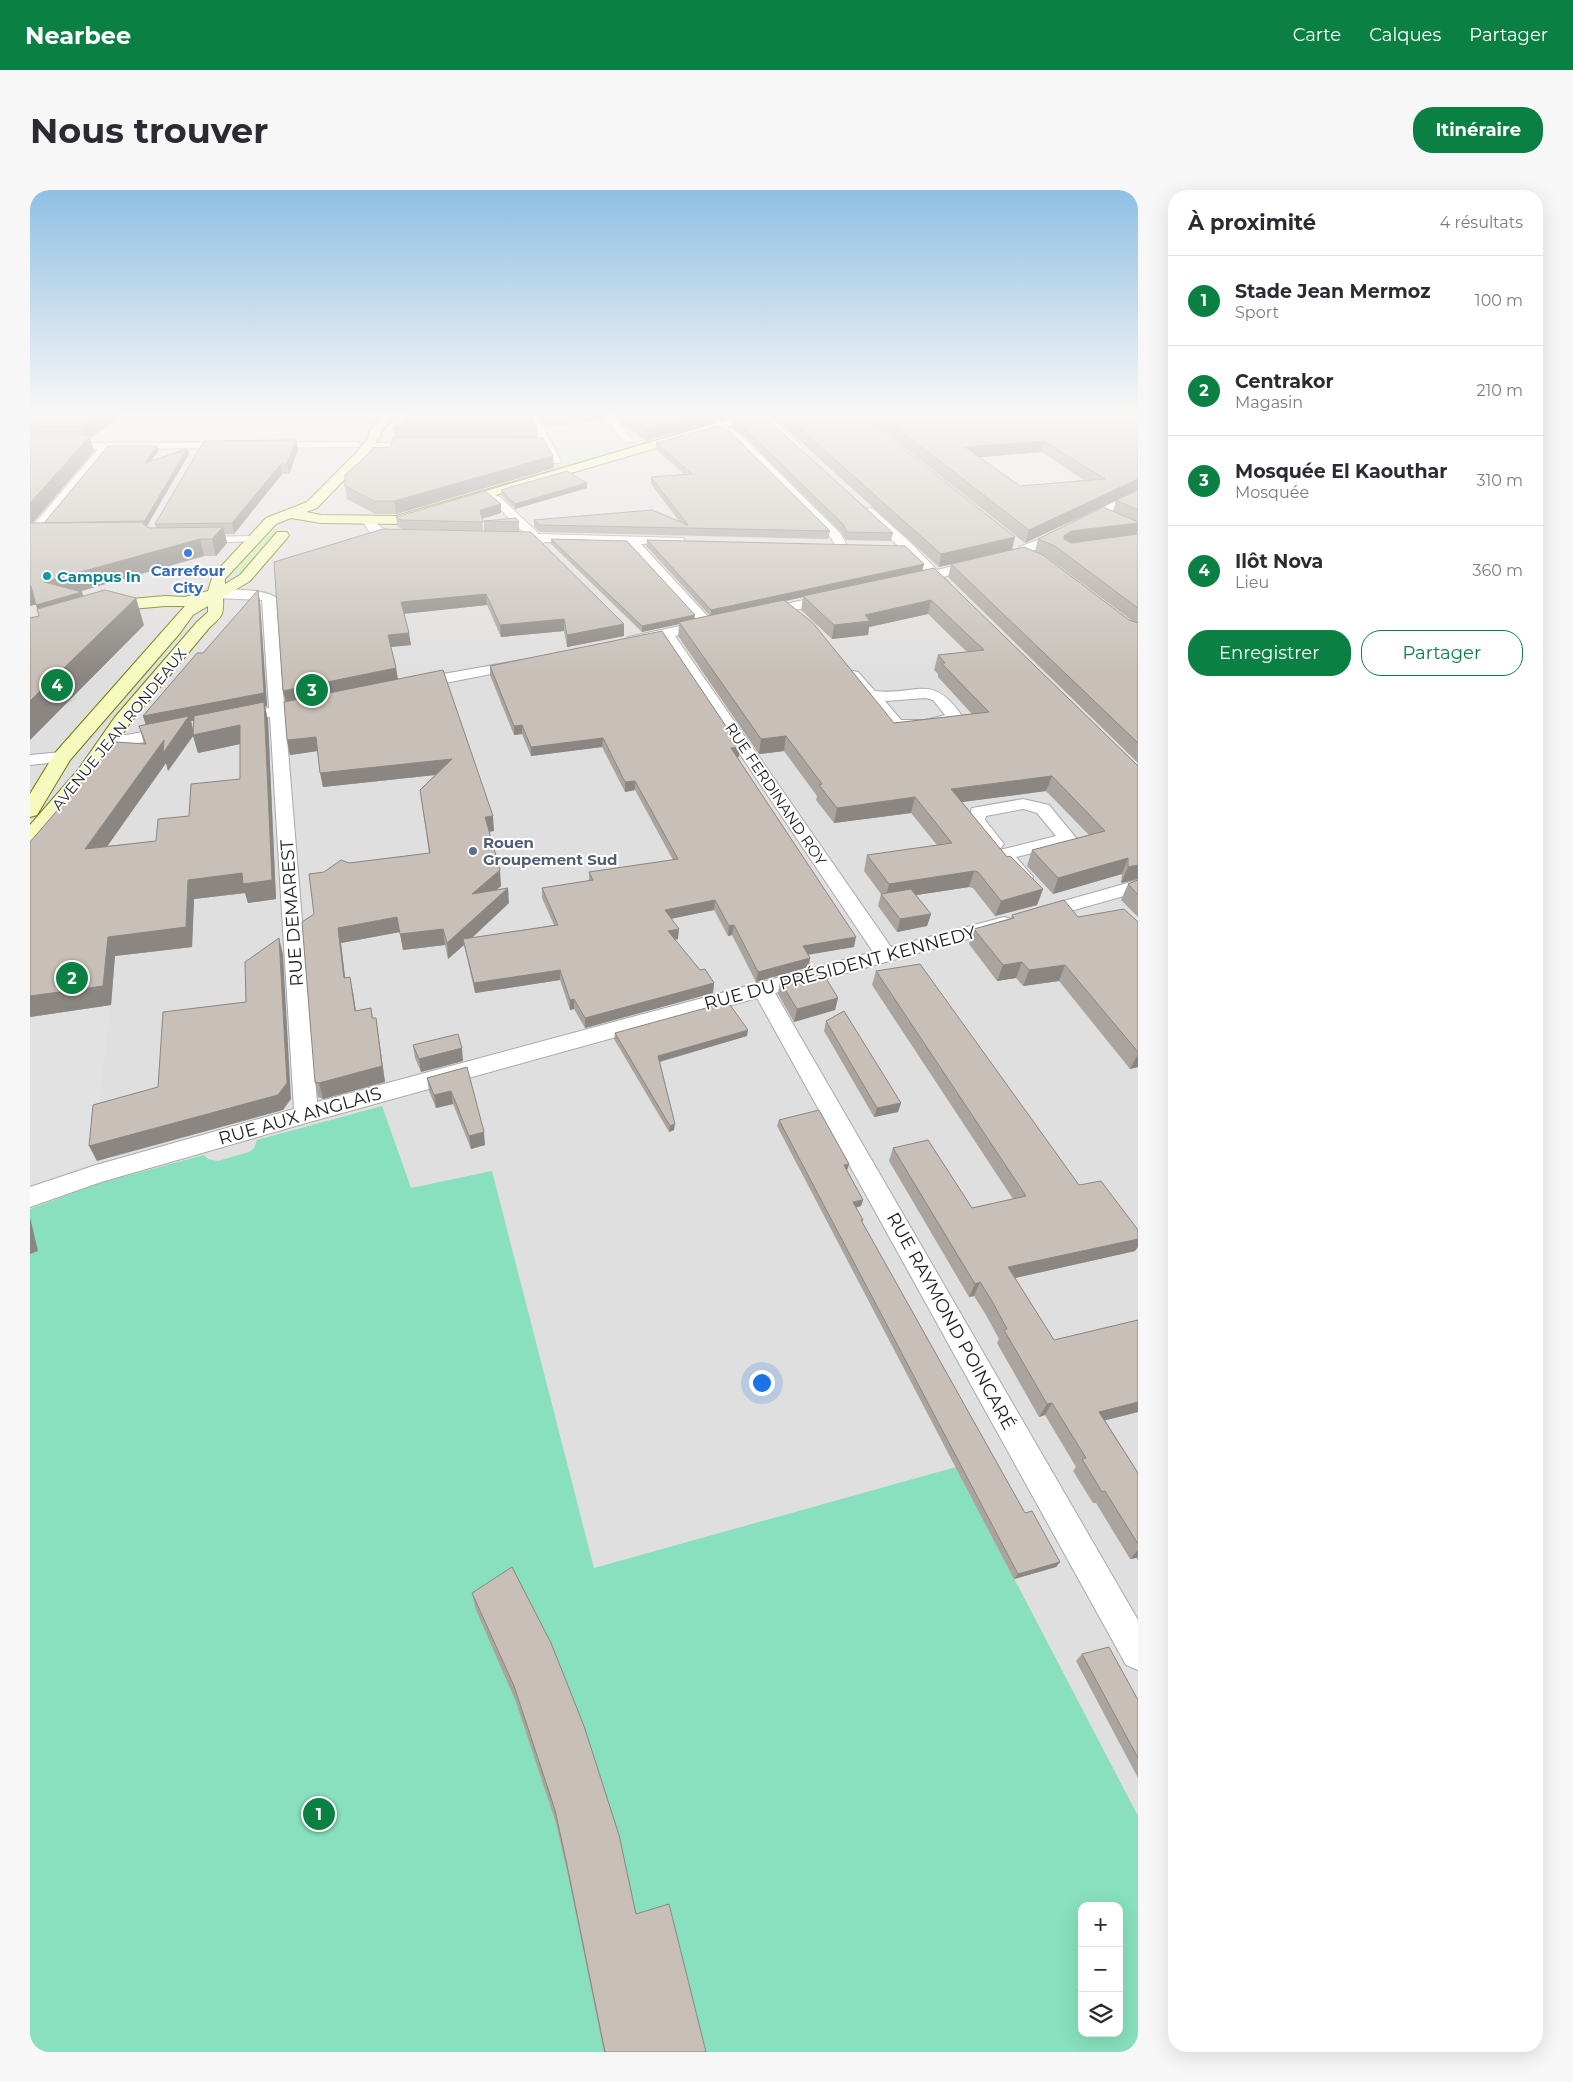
<!DOCTYPE html>
<html lang="fr">
<meta charset="utf-8">
<style>
body{margin:0;font-family:Montserrat,sans-serif;background:#f7f7f7;color:#2b2b33}
.controls{position:absolute;right:15px;bottom:15px;display:grid;overflow:hidden;border-radius:10px;box-shadow:0 5px 20px #0002}
.controls button{width:45px;height:45px;display:grid;place-items:center;padding:0;border:0;border-bottom:1px solid #e1e1e2;background:#fff;color:#2b2b33;font:25px sans-serif}
.you{position:absolute;left:731px;top:1192px;width:18px;height:18px;margin:-12px;border:4px solid #fff;border-radius:50%;background:#1a73e8;box-shadow:0 0 0 8px #1a73e833}
.badge{display:grid;place-items:center;width:32px;height:32px;border-radius:50%;background:#0b8043;color:#fff;font-size:16px;font-weight:700}
.pin{position:absolute;translate:-50% -50%;border:2px solid #fff;box-shadow:0 1px 5px #0006}
.list{margin:0;padding:0;list-style:none}
h2{display:flex;justify-content:space-between;align-items:center;height:65px;margin:0;padding:0 20px;font-size:21px}
h2 small{font-size:16px;font-weight:400;color:#7c7c81}
.list li{display:grid;grid-template-columns:32px 1fr auto;gap:15px;align-items:center;box-sizing:border-box;height:90px;padding:0 20px;border-top:1px solid #e1e1e2}
.list b{display:block;font-size:19px;white-space:nowrap}
.list p{margin:0;font-size:16px;white-space:nowrap;color:#7c7c81}
.list em{font-size:16px;font-style:normal;color:#7c7c81}
.actions{display:flex;gap:10px;padding:15px 20px}
.actions a{flex:1;padding:11px 0;border:1px solid #0b8043;border-radius:20px;text-align:center;font-size:18px;color:#0b8043}
.actions .main{background:#0b8043;color:#fff}
.icon{flex:none;width:28px;height:28px;fill:none;stroke:currentColor;stroke-width:2;stroke-linecap:round;stroke-linejoin:round}
.map{position:relative;flex:none;width:1108px;height:1862px;overflow:hidden;border-radius:20px}
header{display:flex;align-items:center;gap:30px;box-sizing:border-box;height:70px;padding:0 25px;background:#0b8043;color:#fff}
header strong{font-size:24px}
nav{display:flex;gap:28px;margin-inline-start:auto;font-size:18px}
.intro{display:flex;align-items:center;justify-content:space-between;box-sizing:border-box;height:120px;padding:0 30px}
h1{margin:0;font-size:35px}
.button{padding:12px 22px;border-radius:20px;background:#0b8043;color:#fff;font-size:18px;font-weight:700}
main{display:flex;gap:30px;padding:0 30px}
aside{flex:1;background:#fff;border-radius:20px;box-shadow:0 5px 20px #0002}
.map>svg:first-child{display:block}
.residential{fill:#e0dfdf;fill-rule:evenodd}
.grass{fill:#cdebb0}
.pitch{fill:#88e0be;fill-rule:evenodd}
.parking{fill:#e2e2e2}
.lines{fill:none;stroke-linecap:round;stroke-linejoin:round}
.pedestrian-casing{stroke:#a9a9a9;stroke-width:2}
.minor-casing{stroke:#a9a9a9;stroke-width:2}
.secondary-casing{stroke:#707d05;stroke-width:2}
.pedestrian{fill:#fff;fill-rule:evenodd}
.minor{fill:#fff;fill-rule:evenodd}
.secondary{fill:#f7fabf;fill-rule:evenodd}
.tram{stroke:#707070;stroke-width:1}
.wall{fill:#aba49e;fill-rule:evenodd}
.shaded-wall{fill:#8b8681}
.building{fill:#c7bfb8;stroke:#8b8681;fill-rule:evenodd}
.shop-dot{fill:#3f7fe0;stroke:#fff;stroke-width:2}
.culture-dot{fill:#0f9aa8;stroke:#fff;stroke-width:2}
.service-dot{fill:#5c6f8a;stroke:#fff;stroke-width:2}
.labels{text-anchor:middle;dominant-baseline:central;stroke-width:4;stroke-linejoin:round;paint-order:stroke}
.far-shop-label{font-size:15px;font-weight:bold;fill:#366cbe;stroke:#fff}
.far-culture-label{font-size:15px;font-weight:bold;fill:#0d838f;stroke:#fff;text-anchor:start}
.far-street-label{font-size:15px;fill:#222;stroke:#fff}
.far-service-label{font-size:15px;font-weight:bold;fill:#4e5e75;stroke:#fff;text-anchor:start}
.street-label{font-size:18px;fill:#222;stroke:#fff}
</style>
<header>
<strong>Nearbee</strong>
<nav><a>Carte</a><a>Calques</a><a>Partager</a></nav>
</header>
<div class="intro"><h1>Nous trouver</h1><a class="button">Itinéraire</a></div>
<main>
<div class="map">
<svg width="1108" height="1862" viewBox="0 0 1108 1862">
<rect width="100%" height="100%" fill="#f2efe9"/>
<path class="residential" d="M0,225H1108V1862H0ZM1052,1716H1089V1843H1052Z"/>
<path class="grass" d="M575,260L584,264L530,280L520,276Z
M242,339H249L210,384L201,383Z"/>
<path class="pitch" d="M352,916L381,998L462,981L564,1378L926,1277L1108,1626V1862H0V1019L70,993L174,965L178,969L188,971L219,962L224,958L227,950ZM1052,1716H1089V1843H1052Z"/>
<path class="parking" d="M941,267L962,274L1009,270L1047,295L988,308Z
M81,815L62,973L0,995V827Z"/>
<g class="lines">
<defs>
<path id="pedestrian" d="M335,253H365L369,255L365,257H335Z
M223,346L228,349L226,351L172,353L167,350L172,347Z"/>
<path id="minor" d="M497,225H507L531,271L530,273H522L521,271Z
M574,225H584L602,250L601,252H593Z
M723,225H736L742,228L773,258L768,261L764,260L734,232Z
M687,234L708,242L810,343L817,355L815,358H807L801,348L700,246L683,239L682,237Z
M325,252L329,253L330,255L329,257L79,259L6,347H0V339L68,259H0V253Z
M1108,300V308L1018,355L999,362L996,366L913,387L919,393L912,397L907,396L902,390L879,395L874,394L872,391L874,388L896,383L833,322L839,318L843,319L882,354L907,380L986,361L989,357L1010,349Z
M455,301L470,307L509,344L653,348L655,351L653,354L649,355L611,354L681,430L687,434L685,437L645,446L861,757L974,727L981,729L984,733L981,737L745,803L1108,1430V1480L1096,1475L727,808L276,933L71,992L0,1017V997L66,975L264,919L240,527L205,534L199,532L197,529L199,526L239,518L232,410L185,408L180,407L178,404L180,401C192,398 239,399 246,408L254,515L285,509L291,511L293,514L291,517L255,524L287,912L843,762L632,448L603,454L598,453L596,450L598,447L603,446L668,432L597,354L515,352L509,355L502,351L471,350L469,347L471,344H495L462,311L449,304Z
M339,327L343,328C358,351 370,333 382,345C375,352 352,349 343,344C338,341 335,336 333,331Z
M802,404L807,405L809,408L807,411L732,427L725,423L732,419Z
M492,470L497,471L499,474L497,477L385,499L380,497L377,494L380,491L385,489Z
M823,481L828,482L845,501C887,506 902,482 932,526C920,543 878,542 860,537L816,485L818,482ZM896,508L903,510L915,525L896,530H871L855,511Z
M143,536L149,538L151,541L149,544C126,550 99,558 75,552L73,549L75,546L97,545Z
M32,562L38,563L40,567L38,571L0,575V565Z
M993,609L1019,615L1047,649L1044,653L986,667L1003,687L1001,691C985,695 972,677 964,665L966,661L1026,646L1007,623L993,619L956,626L955,630L974,654L971,658L965,659L959,658L937,631L942,618Z
M1108,690V702L1009,730L1002,728L999,724L1002,720Z"/>
<path id="secondary" d="M353,225H365L350,243L351,246L335,268L287,318L276,322L291,325L366,326L714,225H734L732,227L367,334L291,333L261,328L246,334L195,389V394L210,385L247,342H257L259,345L257,348L220,391L193,407C194,426 192,426 179,438L100,533L62,588L7,652L0,654V635L48,580L85,527L167,432L178,422V416L163,425L150,443L40,570L7,625L0,627V604L25,563L155,416H135L102,419L0,449V439L101,409L135,406L154,407L178,401L183,385L236,328L277,312L327,262L339,246L340,240Z"/>
</defs>
<use href="#pedestrian" class="pedestrian-casing"/>
<use href="#minor" class="minor-casing"/>
<use href="#secondary" class="secondary-casing"/>
<use href="#pedestrian" class="pedestrian"/>
<use href="#minor" class="minor"/>
<use href="#secondary" class="secondary"/>
<path class="tram" d="M394,319L709,225"/>
</g>
<path class="wall" d="M0,225H93L60,248L64,261L3,333H14L127,256L128,261L121,271L157,259L159,264L117,336L120,338H126L125,334L266,250L268,260L259,284H252L204,344H195L197,353L186,366H174L50,401L52,402L53,406L114,435L0,550V428L9,426L6,414L0,416Z
M509,225H575V230L538,232V236H515Z
M586,225H706L616,251L604,241L594,235Z
M721,225L863,343L861,351L816,350L811,342L709,241L702,238L703,231Z
M741,225H831L982,360L1005,362L1008,349L1083,321L1086,310L1108,300V340L1107,344H1108V573L918,387L921,374L909,377L743,227ZM1014,366L1021,370L1101,430H1099Z
M833,225H1108V300L995,353ZM1011,262L1054,290L990,296L949,267Z
M375,229L507,239V248L523,266L524,278L366,324H345L317,309L315,296L361,257L364,247L363,239L376,237Z
M626,253L800,341L798,349L510,342L504,337V330L649,331L621,294V287L654,284L626,260Z
M557,293V298L485,319L471,305V300Z
M471,314V323L452,329L453,341L372,339L367,336L366,327Z
M454,331L489,332V342L594,446L537,457L534,441L471,447L457,415L374,424L381,455L361,457L366,478L368,489L464,641L459,642L471,696L466,700L479,713L442,748L524,735L512,708V698L559,691V682L643,670L605,600L595,602L572,557L501,566L492,544L484,545L460,485V476L709,567H707L824,757L778,764L779,777L726,792L702,745L698,746L684,720L641,729L648,749L645,750L670,780L684,793L683,803L555,838L544,819L540,820L530,790L445,803L434,755L418,769L415,755L373,760L370,742L311,753L315,788L323,802L326,821L341,818L343,828H346L355,892L293,909L288,907L285,892L284,724L294,682L319,673L399,663L390,600L405,585L293,597L287,561L260,565L257,550L256,512L454,341Z
M521,349L665,429L680,426L616,356L617,350L894,374L892,380L1107,575L1108,689L1091,693L1092,684L1023,704L997,676L1002,660L1059,645L1016,601L932,612L977,667L1013,699L1007,715L965,726L943,698L939,697L886,705L901,724L897,736L867,742L848,716L851,704L834,681L837,665L907,655L881,623L804,633L786,610L787,606L754,561L729,564L648,446L649,434L612,442L521,354ZM773,407L771,420L802,449L838,445L839,437L898,424L937,462L908,465L904,480L908,484V487L942,524L864,533L755,411Z
M228,400L230,412L237,516L235,517L238,530L246,709L218,713L215,703L164,709L162,757L85,766L81,815L0,827L114,554L109,536L116,534L113,526L173,463ZM161,531H163V540ZM163,546L168,563L210,554V589L159,626L126,651L77,656L136,573L138,581Z
M1108,690V727L1091,710L1098,694Z
M982,725L1048,727L1108,732V877L1100,879L1029,791L993,796L986,788L967,791L939,754L944,739L981,728Z
M846,781L1049,995L1105,1061L985,1088L1024,1150L1108,1130V1222L1075,1230L1108,1283V1370L1106,1368L1100,1369L1066,1313H1063L1043,1281L1046,1277L1015,1225L1009,1227L967,1153L969,1149L956,1125L944,1106L939,1107L859,971L863,958L942,1018L983,1009L842,795Z
M750,791L808,808L805,820L764,832L748,804Z
M796,831L871,913L868,922L844,927L794,841Z
M585,843L717,846L630,872L644,940L639,942L584,849Z
M383,856L433,871L391,882L385,868Z
M437,877L455,955L441,959L423,914L406,918L399,901L397,888Z
M749,930L819,974L817,980L833,1010L831,1016L826,1017L833,1030L832,1032L995,1323L1030,1372L1026,1377L984,1389L747,936Z
M442,1403L606,1724L676,1862H574L538,1685L526,1633L486,1512L446,1420Z
M1052,1464L1108,1510V1588L1046,1471Z"/>
<path class="shaded-wall" d="M68,225H93L60,248L64,261L0,336V313L56,250L52,236Z
M538,225H575V230L538,232Z
M668,225H706L616,251L617,240Z
M266,250L268,260L259,284L257,274Z
M1014,251L1011,262L932,269L935,257Z
M127,256L128,261L116,278L115,273Z
M157,259L159,264L116,337L114,332Z
M523,266L524,278L366,324L364,311Z
M251,274L252,284L204,344L202,333Z
M1108,289V300L995,353L999,340Z
M557,293V298L485,319V314Z
M471,314V323L451,329L450,320Z
M1108,333V340L1106,345L1030,358L1034,346L1041,341Z
M193,337L197,353L186,366L182,349Z
M985,347L982,360L909,377L911,364Z
M170,349L174,366L20,410L14,392Z
M894,374L892,381L681,427V420Z
M1,396L7,414L0,416V397Z
M228,400L230,412L237,516L235,517L238,530L246,709L218,713L215,703L164,709L162,757L85,766L81,815L0,827V806L78,747L158,690L212,683L235,517L161,531L164,544L210,535L215,553L168,563L163,546L138,581L136,573L62,678L55,659L134,550L155,532L117,539L113,526L234,503Z
M52,402L58,420L13,433L6,415Z
M456,404L457,415L372,424L371,412Z
M106,408L114,435L0,550V511Z
M901,410L898,424L839,437L838,445L802,449L804,435L835,425Z
M665,425L664,431L649,432V434L612,442V436Z
M534,429V441L471,447L470,435Z
M594,434V446L537,457V445Z
M379,443L381,455L360,457L358,445Z
M366,478L368,491L256,513L253,501Z
M492,535V544L484,545V536Z
M756,546L754,561L729,564L731,549Z
M286,547L288,561L260,565L257,550Z
M573,548L572,557L501,566V557Z
M710,557L709,567L700,568L701,558Z
M422,569L424,583L293,597L290,583Z
M1022,586L1016,601L917,614L921,599Z
M605,591V600L595,602V592Z
M885,607L881,623L804,633L807,618Z
M463,626L464,641L456,642L455,627Z
M1098,668L1092,684L1023,704L1028,688Z
M1108,675V689L1091,693L1098,677Z
M470,680L471,696L444,719L442,704Z
M944,681L939,697L855,710L859,694Z
M478,698L479,713L435,754L433,749L434,755L418,769L417,753Z
M1013,699L1007,715L965,726L971,711Z
M685,710L684,720L634,730L635,720Z
M901,724L897,736L867,742L870,729Z
M367,727L370,742L311,753L317,803L314,788L308,738Z
M704,735L702,745L698,746L699,736Z
M413,739L415,755L373,760L370,744Z
M649,739L648,749L637,751L638,741Z
M826,747L824,757L771,766L773,756Z
M249,748L253,764L261,909L253,920L67,971L59,956L257,893Z
M780,768L779,777L726,792L728,782Z
M992,772L986,788L967,791L973,775Z
M1035,775L1029,791L993,796L999,780Z
M530,780V790L445,803L444,793Z
M320,787L323,802L328,836L325,821Z
M684,793L683,803L555,838V828Z
M808,808L805,820L764,832L767,819Z
M544,809V819L540,820V810Z
M346,828L355,892L293,909L289,893Z
M718,840L717,846L628,872V866Z
M432,858L433,871L391,882L389,869Z
M1108,864V877L1100,879Z
M421,901L423,914L406,918L404,905Z
M871,913L868,922L844,927L847,918Z
M645,934L644,940L639,942L640,936Z
M454,942L455,955L441,959L439,946Z
M819,974L817,980L812,981L814,975Z
M833,1010L831,1016L821,1019L823,1012Z
M0,1027L8,1061L0,1064Z
M1108,1049V1057L1105,1061L972,1091L978,1077Z
M950,1092L944,1106L939,1107L945,1094Z
M1108,1212V1222L1061,1234L1069,1222Z
M1022,1213L1015,1225L1009,1227L1017,1214Z
M1108,1360V1366L1106,1368L1100,1369Z
M1030,1372L1026,1377L984,1389L988,1384Z"/>
<path class="building" d="M0,225H68L52,236L0,237Z
M378,225H501L507,239H363L364,237H377L375,229Z
M596,225H668L617,240L604,230Z
M721,225H732L734,226L863,343L817,342L813,334L710,234L703,231Z
M755,225H831L985,347L911,364Z
M850,225H1108V289L999,340ZM1014,251L1075,289L990,296L935,257Z
M687,236L699,241L800,341L510,335L504,330L622,320L658,335L621,287L662,284L626,253Z
M0,246H60L0,313Z
M363,247L513,248L523,266L364,311H344L315,296V285L345,258L361,257Z
M266,250L257,274H251L202,333L125,334L174,251Z
M78,256H127L115,273L157,259L114,332L14,333Z
M537,281L557,293L485,314L471,300Z
M1108,300V320L1086,310Z
M455,301L471,314L450,320L453,332L371,330L366,327Z
M1073,317L1108,332V333L1041,341L1034,346V349L1041,353L1108,344V418L1025,356L1008,349Z
M486,328L489,332L454,331Z
M114,331L113,334L120,338L193,337L182,349H170L14,392L52,402L6,415L1,396L0,397V333Z
M353,339L501,342L594,434L537,445L534,429L470,435L456,404L371,412L379,443L358,445L366,478L253,501L244,372Z
M521,349L597,351L665,425L612,436Z
M617,350L875,356L894,374L681,420Z
M994,357L1013,365L1099,430L1108,433V553L921,374Z
M904,378L1107,575H1108V675L1098,677V668L1028,688L1002,660L1075,641L1022,586L921,599L977,667L980,666L1013,699L971,711L948,682L944,681L859,694L837,665L922,653L885,607L807,618L789,595L792,594L756,546L731,549L649,432L754,410L783,433L864,533L959,522L911,473H915L908,465L954,460L901,410L835,425L840,431L804,435L773,406Z
M75,400L106,408L0,511V428L9,426L7,419Z
M228,400L234,503L113,526L167,463H173Z
M632,441L710,557L701,558L826,747L773,756L780,768L728,782L704,735L699,736L685,710L635,720L649,739L638,741L670,780L675,779L684,793L555,828L544,809L540,810L530,780L444,793L433,749L528,735L512,698L563,690L559,682L648,669L605,591L595,592L573,548L501,557L492,535L484,536L460,476Z
M413,480L463,626L455,627L470,680L442,704L478,698L417,753L413,739L370,744L367,727L308,738L314,788L320,787L325,821L341,818L342,828H346L352,876L289,893L285,892L272,732L284,724L279,684L294,682L311,670L319,673L400,663L390,600L422,569L290,583L286,547L257,550L254,512Z
M234,512L242,690L213,694L212,683L158,690L156,737L78,747L73,796L0,806V652L86,552L116,554L109,536L159,526L133,563L134,550L55,659L126,651L128,629L159,626L161,594L210,589V535L163,545L164,526Z
M1108,690V705L1098,694Z
M881,699L901,724L870,729L851,704Z
M1034,710L1048,727L1094,719L1107,731L1108,732V862L1035,775L999,780L992,772L973,775L944,739L984,728L982,725Z
M249,748L257,893L248,905L59,956L63,915L128,897L133,822L216,812L215,772Z
M890,774L1049,995L1071,991L1108,1040V1049L978,1077L1024,1150L1108,1130V1212L1069,1222L1108,1283V1354L1075,1301L1072,1302L1052,1269L1056,1268L1022,1213L1017,1214L974,1140L977,1139L962,1111L950,1092L945,1094L863,958L898,950L942,1018L996,1006L846,781Z
M791,780L808,808L767,819L750,791Z
M694,813L697,816L700,815L718,840L628,866L645,934L640,936L585,843Z
M814,821L871,913L847,918L796,831Z
M428,844L432,858L389,869L383,855Z
M437,877L454,942L439,946L421,901L404,905L397,888Z
M789,920L819,974L814,975L833,1010L823,1012L833,1030H831L995,1323L1002,1321L1030,1372L988,1384L749,930Z
M482,1377L521,1453L554,1536L589,1645L606,1724L639,1714L676,1862H575L537,1675L525,1620L484,1496L442,1403Z
M1079,1457L1108,1510V1568L1052,1464Z"/>
<linearGradient id="sky" x2="0" y2="1"><stop stop-color="#8fc0e4"/><stop offset="0.46" stop-color="#f9f8f5"/><stop offset="1" stop-color="#f9f8f5" stop-opacity="0"/></linearGradient>
<rect width="1108" height="486" fill="url(#sky)"/>
<circle class="shop-dot" cx="158" cy="363" r="5"/>
<circle class="culture-dot" cx="17" cy="386" r="5"/>
<circle class="service-dot" cx="443" cy="661" r="5"/>
<g class="labels">
<g class="far-shop-label">
<text x="158" y="380">Carrefour<tspan x="158" dy="17">City</tspan></text>
</g>
<g class="far-culture-label">
<text x="27" y="386">Campus In</text>
</g>
<g class="far-street-label">
<text transform="translate(89 539) rotate(-51)">AVENUE JEAN RONDEAUX</text>
<text transform="translate(746 604) rotate(56)">RUE FERDINAND ROY</text>
</g>
<g class="far-service-label">
<text x="453" y="652">Rouen<tspan x="453" dy="17">Groupement Sud</tspan></text>
</g>
<g class="street-label">
<text transform="translate(262 723) rotate(-94)">RUE DEMAREST</text>
<text transform="translate(810 778) rotate(-15)">RUE DU PRÉSIDENT KENNEDY</text>
<text transform="translate(270 926) rotate(-16)">RUE AUX ANGLAIS</text>
<text transform="translate(921 1131) rotate(61)">RUE RAYMOND POINCARÉ</text>
</g>
</g>
</svg>
<div class="controls">
<button>+</button>
<button>−</button>
<button><svg class="icon" aria-label="layers" viewBox="0 0 24 24"><path d="M12 4l9 5-9 5-9-5zM3 14l9 5 9-5"/></svg></button>
</div>
<div class="you"></div>
<div class="pin badge" style="left:289px;top:1624px">1</div>
<div class="pin badge" style="left:42px;top:788px">2</div>
<div class="pin badge" style="left:282px;top:500px">3</div>
<div class="pin badge" style="left:27px;top:495px">4</div>
</div>
<aside>
<h2>À proximité<small>4 résultats</small></h2>
<ul class="list">
<li><span class="badge">1</span><div><b>Stade Jean Mermoz</b><p>Sport</p></div><em>100 m</em></li>
<li><span class="badge">2</span><div><b>Centrakor</b><p>Magasin</p></div><em>210 m</em></li>
<li><span class="badge">3</span><div><b>Mosquée El Kaouthar</b><p>Mosquée</p></div><em>310 m</em></li>
<li><span class="badge">4</span><div><b>Ilôt Nova</b><p>Lieu</p></div><em>360 m</em></li>
</ul>
<div class="actions"><a class="main">Enregistrer</a><a>Partager</a></div>
</aside>
</main>
